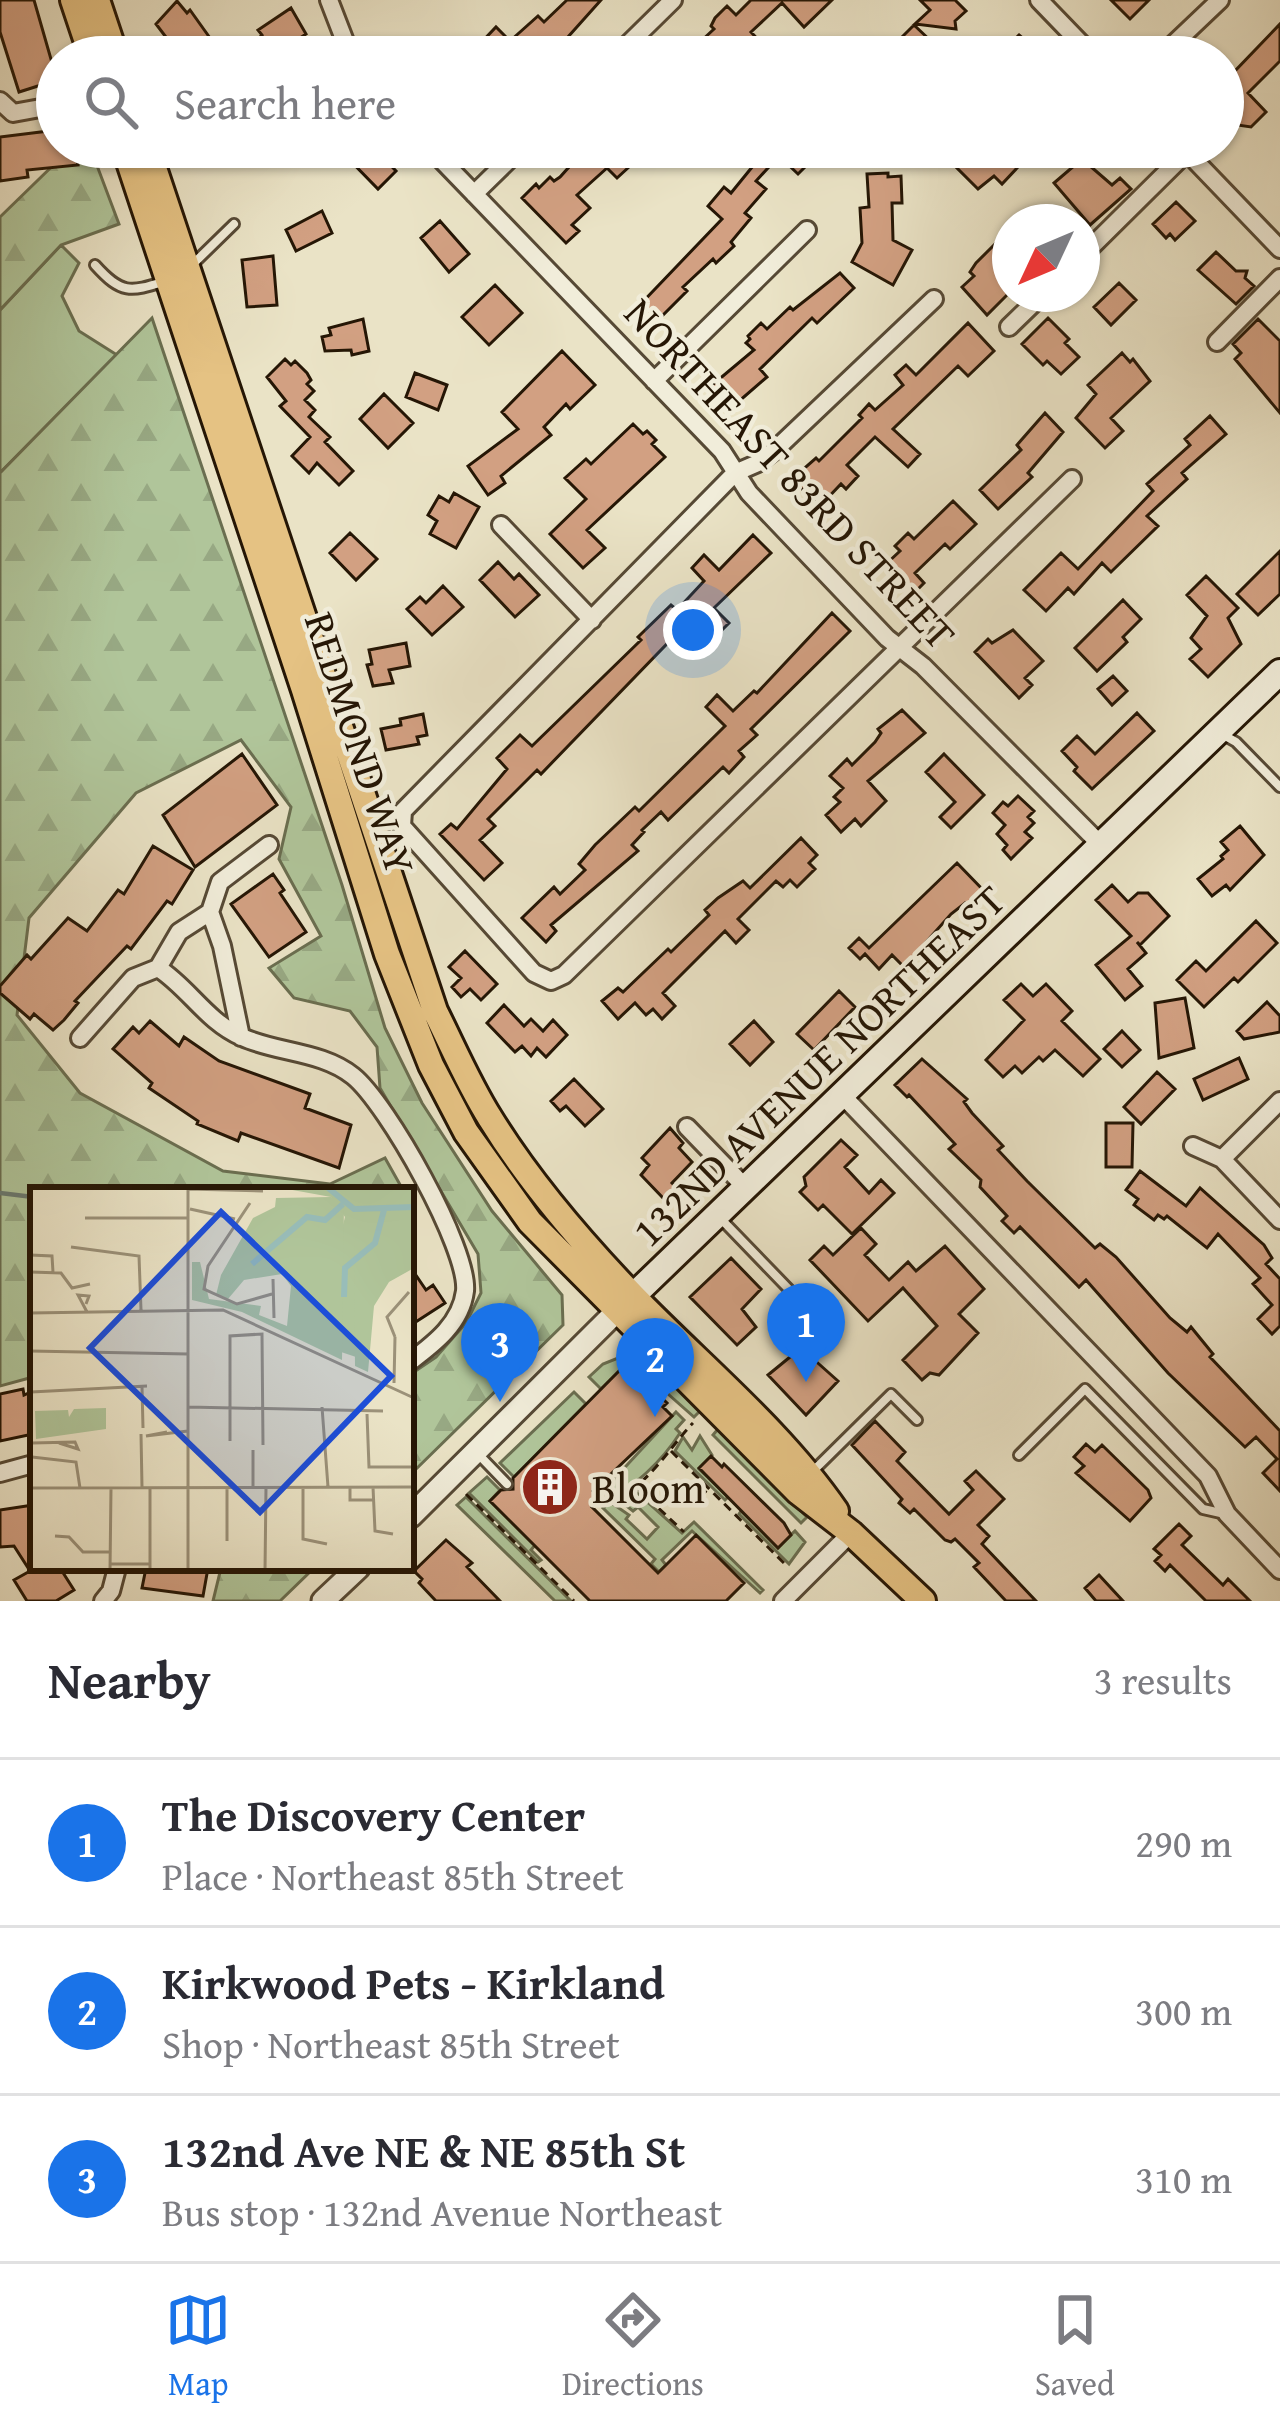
<!DOCTYPE html>
<meta charset="utf-8">
<style>
body{margin:0;font-family:"Gentium Book Plus",serif;background:#f7f7f7;color:#2b2b33}
.compass{position:absolute;left:992px;top:204px;width:108px;height:108px;border-radius:50%;background:#fff;box-shadow:0 3px 9px #0004;rotate:226deg}
.you{position:absolute;left:693px;top:630px;width:42px;height:42px;margin:-30px;border:9px solid #fff;border-radius:50%;background:#1a73e8;box-shadow:0 0 0 18px #1a73e833}
.badge{display:grid;place-items:center;width:78px;height:78px;border-radius:50%;background:#1a73e8;color:#fff;font-size:39px;font-weight:700}
.pin{position:absolute;translate:-50% -99px;filter:drop-shadow(0 3px 6px #0008)}
.pin::after{content:'';position:absolute;top:63px;width:42px;height:36px;background:inherit;clip-path:polygon(0 0,100% 0,50% 100%)}
.list{margin:0;padding:0;list-style:none}
h2{display:flex;justify-content:space-between;align-items:center;height:156px;margin:0;padding:0 48px;font-size:51px}
h2 small{font-size:39px;font-weight:400;color:#7c7c81}
.list li{display:grid;grid-template-columns:78px 1fr auto;gap:36px;align-items:center;box-sizing:border-box;height:168px;padding:0 48px;border-top:3px solid #e1e1e2}
.list b{display:block;font-size:45px;white-space:nowrap}
.list p{margin:0;font-size:39px;white-space:nowrap;color:#7c7c81}
.list em{font-size:39px;font-style:normal;color:#7c7c81}
.icon{flex:none;width:66px;height:66px;fill:none;stroke:currentColor;stroke-width:2;stroke-linecap:round;stroke-linejoin:round}
.map{position:relative;flex:none;width:1280px;height:1601px;overflow:hidden}
.search{position:absolute;background:#fff;box-shadow:0 3px 9px #0004;left:36px;right:36px;top:36px;height:132px;display:flex;align-items:center;gap:30px;box-sizing:border-box;padding:0 42px;border-radius:66px;color:#7c7c81;font-size:45px}
.sheet{height:660px;background:#fff}
nav{display:flex;justify-content:space-around;align-items:center;box-sizing:border-box;height:168px;border-top:3px solid #e1e1e2;background:#fff;font-size:33px;color:#7c7c81}
nav a{display:grid;justify-items:center;gap:6px}
nav .on{color:#1a73e8}
.map>svg:first-child{display:block}
.green{fill:#b0c59a;stroke:#6a6e50;stroke-width:3}
.forest{fill:url(#forest-firs);stroke:#6a6e50;stroke-width:3}
.lines{fill:none;stroke-linecap:round;stroke-linejoin:round}
.stream{stroke:#6a7a71;stroke-width:4.5}
.building{fill:#d2a082;stroke:#251605;stroke-width:3}
.service-casing{stroke:#564935;stroke-width:14}
.minor-casing{stroke:#564935;stroke-width:22}
.tertiary-casing{stroke:#564935;stroke-width:27}
.secondary-casing{stroke:#251605;stroke-width:30}
.primary-casing{stroke:#251605;stroke-width:30}
.path{stroke:#251605;stroke-width:3;stroke-dasharray:9 6;stroke-linecap:butt}
.service{stroke:#f1edda;stroke-width:8}
.minor{stroke:#f1edda;stroke-width:16}
.tertiary{stroke:#f1edda;stroke-width:21}
.secondary{stroke:#f1edda;stroke-width:24}
.primary{stroke:#e5c283;stroke-width:24}
.labels{text-anchor:middle;dominant-baseline:central;stroke-width:9;stroke-linejoin:round;paint-order:stroke}
.street-label{font-size:42px;fill:#251605;stroke:#f1edda}
.poi-label{font-size:42px;fill:#251605;stroke:#f1edda;text-anchor:start}
.inset-river{fill:none;stroke:#98bdb9;stroke-width:6}
.inset-road{fill:none;stroke:#9b9179;stroke-width:3}
.view{fill:#1d4ed8;fill-opacity:0.15;stroke:#1d4ed8;stroke-width:6}
.inset-edge{fill:none;stroke:#251605;stroke-width:6}
</style>
<div class="map">
<svg width="1280" height="1601" viewBox="0 0 1280 1601">
<defs>
<pattern id="forest-firs" width="22" height="20" patternUnits="userSpaceOnUse" patternTransform="scale(3)"><rect width="22" height="20" fill="#b0c59a"/><path d="M5 1l3.5 6h-7zM16 11l3.5 6h-7z" fill="#97a883"/></pattern>
</defs>
<rect width="100%" height="100%" fill="#eae3c6"/>
<filter id="stains"><feTurbulence type="fractalNoise" baseFrequency=".00167" numOctaves="4"/><feColorMatrix values="0 0 0 0 .2 0 0 0 0 .09 0 0 0 0 .02 0 0 0 .5 -.17"/></filter>
<radialGradient id="worn" r=".72"><stop offset=".6" stop-color="#630" stop-opacity="0"/><stop offset="1" stop-color="#630" stop-opacity=".3"/></radialGradient>
<path class="green" d="M61,245L79,263L62,296L79,331L117,355L0,473V310Z
M644,1355L700,1411L694,1417L650,1378L652,1375L638,1361Z
M623,1356L629,1362L601,1389L589,1377L603,1364Z
M574,1392L586,1404L514,1477L500,1463Z
M676,1412L684,1420L676,1429L680,1433C664,1458 632,1492 608,1495L603,1491Z
M718,1429L807,1517L801,1523L713,1435Z
M700,1436L712,1455L699,1469L728,1497L725,1500L675,1451L683,1437L692,1450Z
M487,1477L500,1490L490,1501L535,1545L531,1550L541,1560L538,1562L469,1493Z
M635,1491L682,1533L694,1522L763,1590L760,1593L692,1531L662,1560L666,1565L659,1572L651,1564L655,1559L603,1508L610,1502L629,1515L626,1519L647,1539L658,1527L638,1507L633,1511L619,1500Z
M466,1497L571,1601H555L457,1505Z
M741,1511L778,1547L795,1531L805,1542L789,1564L739,1514Z"/>
<path class="forest" d="M72,147H90L119,224L61,245L0,310V217Z
M152,318L342,885L385,1028L422,1103L492,1211L562,1295L563,1325L411,1474V1374L436,1357L466,1323L481,1293L478,1254L380,1088L377,1047L350,1011L294,998L269,968L321,936L279,859L291,807L241,740L136,793L29,918L17,1015L80,1093L223,1171L330,1184L385,1158L403,1190H33V1377L0,1386V473Z
M221,1568H314L280,1601H213Z"/>
<g class="lines">
<path class="stream" d="M0,1193L33,1197"/>
</g>
<path class="building" d="M0,0H34L57,80L19,92L0,32Z
M567,0H601L559,47L569,57H490L478,46L496,27L510,41L538,16L544,22Z
M751,0H832L804,27L782,3L751,32L766,48L757,57H684L714,29L711,26L715,18L727,6L736,15Z
M920,0H955L966,11L955,21L956,29L915,24L930,10Z
M1111,0H1149L1130,19Z
M177,1L187,13L190,10L210,38L190,57H181L156,24Z
M291,8L306,34L294,42L298,50L287,57H238L262,35L258,30Z
M1280,24V61L1248,93L1266,112L1251,127L1238,125L1223,140V67L1231,75Z
M914,25L934,44L921,57H882Z
M1019,35L1044,57H984L1001,41L1007,46Z
M57,130V147H75L78,165L27,170L28,177L0,181V137Z
M337,147H373L396,171L378,189Z
M587,147H638L624,160L630,166L617,178L607,168L577,195L590,208L572,225L579,231L566,243L522,198L536,184L539,188L550,177L554,181L560,177Z
M757,147H798L812,160L798,174L779,156L756,181L766,189L745,213L751,218L731,242L734,246L716,263L713,259L683,287L687,291L650,328L634,311L722,219L708,206L724,187L731,193L757,161L750,154Z
M962,147H998L1017,168L1002,184L994,176L978,189L951,162Z
M1082,159L1112,185L1120,178L1131,189L1090,225L1054,183Z
M888,173V177L901,176L902,203H892L893,240L912,250L893,285L852,262L862,243L860,208L869,207L867,174Z
M1176,202L1195,221L1175,240L1170,234L1166,238L1153,224Z
M322,211L332,233L296,251L286,230Z
M440,221L469,254L449,272L421,238Z
M1010,229V281L1004,287L1009,293L987,315L962,287L974,276L970,272L976,263Z
M1216,252L1236,271H1247L1245,278L1254,286L1236,304L1198,270Z
M273,256L277,305L247,307L242,260Z
M840,273L854,288L817,323L812,318L760,369L767,377L730,409L711,386L754,350L746,343L750,339L748,336L761,323L767,329L790,307L793,310Z
M1119,283L1136,300L1111,325L1094,307Z
M495,285L522,313L489,345L462,317Z
M1048,318L1069,339L1065,343L1079,357L1061,374L1047,361L1043,365L1022,344Z
M363,319L369,351L352,355L351,350L325,351L322,337L331,335L329,328Z
M1258,319L1280,341V413L1235,359L1241,353L1233,344Z
M968,323L994,351L968,376L958,366L893,429L920,454L908,467L875,437L847,465L858,476L846,489L841,484L821,505L814,497L812,499L792,479L816,458L819,461L862,418L859,415L869,404L875,410L903,385L895,375L906,365L916,375Z
M562,351L595,385L570,409L566,404L544,427L551,435L501,476L505,483L488,495L468,466L518,429L502,412Z
M1122,353L1130,362L1133,359L1150,381L1111,418L1123,431L1105,448L1076,418L1096,394L1088,385Z
M285,359L291,365L295,361L307,373L311,380L307,384L314,391L305,400L315,410L309,417L330,437L325,442L353,471L339,485L317,463L309,473L292,456L310,437L280,406L286,401L267,377Z
M415,373L447,385L438,410L406,397Z
M384,394L413,423L388,448L360,419Z
M1045,413L1063,432L1028,473L1032,477L998,509L980,490L1021,450L1017,445Z
M1210,416L1226,434L1182,473L1187,479L1147,516L1158,526L1111,572L1102,563L1074,594L1068,588L1046,611L1024,590L1061,553L1078,569L1153,491L1147,484L1190,445L1185,439Z
M633,424L643,434L647,431L656,440L652,444L665,457L587,530L605,548L583,568L550,534L586,499L565,478L586,459L591,464Z
M454,493L479,507L456,548L430,534L437,521L428,515L439,496L449,502Z
M953,501L976,524L950,549L945,544L915,573L924,583L912,595L884,566L900,551L895,546L908,533L914,539Z
M350,533L377,559L356,580L330,553Z
M753,535L771,553L714,608L729,623L714,638L693,617L541,774L537,770L488,819L495,826L480,840L502,863L484,880L440,834L451,824L457,829L507,769L497,758L520,735L532,746L641,640L638,637L671,605L677,610L704,581L692,568L704,555L719,570Z
M1280,551V594L1258,615L1237,594Z
M498,562L514,579L519,574L539,595L515,617L480,580Z
M1206,576L1238,608L1228,618L1241,644L1208,677L1190,659L1201,649L1191,638L1207,616L1187,595Z
M443,586L463,607L432,635L407,609L420,597L426,603Z
M1123,600L1141,619L1123,637L1127,642L1097,671L1075,648Z
M832,613L850,631L751,729L757,735L739,751L744,757L729,773L723,767L668,820L661,812L642,830L644,832L632,845L638,851L551,925L556,931L546,942L522,918L554,887L560,894L585,870L579,864L595,845L635,807L639,811L725,726L706,707L717,695L733,711L754,691L757,693Z
M1013,630L1043,661L1025,678L1032,685L1019,698L975,652L988,639L992,643Z
M406,643L410,666L389,670L393,683L373,686L367,665L372,664L369,650Z
M1113,676L1127,691L1112,705L1098,689Z
M902,710L925,733L868,781L886,801L861,826L855,819L841,832L826,815L840,802L834,797L843,788L830,776L847,759L852,765L875,742L881,733L878,729Z
M1137,713L1154,731L1092,789L1074,771L1077,767L1062,751L1077,736L1095,754Z
M423,714L427,735L417,737L419,744L386,750L381,729L401,725L400,719Z
M242,754L277,805L195,867L163,815Z
M944,754L984,795L951,828L940,817L955,802L926,772Z
M1018,796L1034,811L1028,817L1034,823L1025,832L1032,838L1011,859L1003,850L1007,845L997,834L1005,825L993,813L1003,802L1008,806Z
M1240,826L1264,855L1230,890L1226,885L1212,896L1198,879L1223,859L1221,856L1228,850L1221,842Z
M801,838L817,855L809,863L815,869L797,887L790,880L783,887L776,881L738,919L749,930L736,943L725,931L663,993L675,1006L662,1019L653,1009L646,1015L635,1003L618,1019L602,1001L618,988L623,992L668,949L671,952L709,915L705,910L718,898L743,881L750,888Z
M153,846L193,870L172,904L167,901L131,949L127,946L75,1001L78,1003L64,1020L53,1030L34,1014L30,1019L0,993V986L27,955L31,959L68,918L87,931L118,890L124,894Z
M957,863L986,893L970,909L965,903L951,914L904,967L892,955L879,969L865,954L860,959L849,948L859,938L869,948Z
M273,874L284,890L280,893L306,932L269,957L231,904Z
M1112,885L1128,902L1138,893H1148L1169,916L1140,945L1137,942L1146,953L1128,969L1142,986L1125,1000L1096,965L1131,936L1096,900Z
M1256,921L1277,943L1238,982L1234,978L1204,1007L1177,980L1196,961L1206,971Z
M465,951L497,984L481,1000L470,989L461,997L452,987L461,978L449,967Z
M1021,984L1033,996L1046,984L1072,1011L1062,1021L1100,1059L1083,1076L1055,1050L1043,1061L1039,1057L1022,1073L1015,1066L1003,1077L986,1060L1024,1020L1004,1000Z
M839,991L855,1007L814,1050L797,1034Z
M1185,998L1194,1048L1159,1058L1155,1003Z
M1267,1002L1280,1016V1032L1244,1039L1237,1031Z
M504,1005L524,1026L531,1019L543,1031L553,1020L567,1035L546,1057L537,1048L531,1056L522,1046L515,1052L487,1023Z
M150,1021L179,1046L184,1037L219,1061L310,1094L305,1108L351,1125L339,1168L241,1133L238,1141L197,1124L198,1121L149,1088L152,1083L113,1049L133,1027L139,1033Z
M754,1021L773,1042L750,1065L730,1044Z
M1122,1031L1140,1050L1122,1067L1104,1049Z
M1239,1058L1248,1079L1203,1100L1194,1079Z
M922,1059L967,1099L964,1102L972,1113L1003,1146L998,1150L1027,1181L1095,1248L1100,1244L1116,1257L1170,1318L1187,1332L1191,1327L1213,1354L1210,1357L1280,1431V1491L1263,1473L1277,1459L1256,1437L1245,1447L1168,1373L1086,1280L1079,1287L1020,1227L1014,1233L1002,1221L1007,1216L980,1187L981,1180L949,1149L955,1144L909,1095L907,1097L895,1085Z
M1157,1072L1175,1089L1141,1124L1124,1107Z
M574,1079L603,1109L585,1126L566,1106L560,1111L551,1101Z
M1106,1123H1133L1132,1167H1106Z
M670,1128L683,1143L679,1148L692,1162L672,1183L678,1189L666,1201L641,1175L649,1165L642,1158Z
M841,1140L857,1155L845,1167L869,1193L881,1180L894,1193L852,1234L823,1205L818,1210L800,1192L806,1186L804,1177Z
M1140,1171L1186,1206L1200,1188L1264,1245L1272,1258L1266,1264L1280,1279V1326L1272,1334L1258,1319L1272,1305L1253,1284L1260,1278L1218,1234L1207,1248L1167,1216L1164,1219L1158,1215L1154,1220L1134,1205L1138,1199L1126,1190Z
M861,1228L876,1244L865,1255L889,1280L908,1262L916,1271L945,1246L984,1289L959,1314L978,1333L939,1375L930,1373L922,1380L903,1360L937,1326L903,1288L868,1321L810,1260L824,1246L833,1255Z
M731,1258L761,1289L742,1309L756,1327L737,1345L690,1297Z
M411,1268L426,1290L433,1285L445,1303L411,1325Z
M801,1348L838,1381L806,1415L768,1375Z
M622,1368L631,1378L636,1373L667,1403L663,1407L672,1416L593,1491L601,1499L592,1507L658,1573L696,1535L744,1583L726,1601H590L490,1501L501,1490L513,1489V1478Z
M23,1389L24,1395L33,1391V1434L0,1441V1394Z
M875,1421L905,1452L897,1461L949,1514L973,1490L965,1481L976,1471L1004,1499L978,1525L989,1536L982,1544L1036,1601H1006L974,1567L979,1563L955,1539L951,1542L945,1540L914,1509L910,1513L899,1503L902,1499L852,1445Z
M1086,1444L1095,1452L1102,1445L1148,1490L1151,1498L1130,1521L1076,1473L1084,1466L1074,1457Z
M711,1456L722,1467L724,1464L784,1523L791,1535L778,1548L699,1468Z
M33,1505V1569L60,1568L74,1590L56,1601H27L14,1580L30,1571L14,1546L0,1547V1510Z
M1179,1524L1191,1536L1182,1545L1223,1585L1228,1579L1250,1601H1206L1170,1565L1165,1571L1155,1561L1161,1555L1154,1549Z
M446,1540L472,1563L467,1567L500,1601H436L419,1583L422,1579L414,1571Z
M146,1568H208L203,1596L142,1588Z
M1099,1575L1123,1601H1096L1085,1588Z"/>
<g class="lines">
<defs>
<path id="service" d="M95,265C122,295 130,292 166,281
M192,265L234,224
M1220,733L1236,742L1280,787
M721,1219L804,1305
M479,1455L507,1484
M1019,1455L1085,1389L1203,1509L1225,1514
M811,1473L891,1394L917,1420"/>
<path id="minor" d="M329,0L351,57
M1039,0L1094,57
M615,57L673,0
M1160,57L1220,0
M0,101L13,113L57,105
M429,147L722,451L749,493L887,638L923,666L1103,847
M1182,147L1280,249
M474,194L522,147
M1082,256L1187,152
M934,299L775,450L758,463L735,473L403,811L402,826L534,973L551,981L564,975L1072,479
M1009,327L1043,294
M1217,342L1280,278
M654,381L807,230
M501,525L592,620
M210,912L222,946L241,1037
M158,968C189,988 206,1021 242,1037C277,1053 322,1051 353,1076C387,1103 469,1249 465,1291C461,1323 435,1343 411,1361
M80,1038L133,978L158,968L179,932L210,912L220,882L269,845
M843,1096L1208,1476L1227,1514L1280,1570
M687,1127L746,1188
M1193,1146L1222,1159L1280,1220
M1222,1159L1280,1101
M0,1473L33,1464
M103,1601L111,1591L117,1568
M783,1601L851,1533"/>
<path id="tertiary" d="M411,1516L628,1300
M323,1601L358,1568"/>
<path id="secondary" d="M633,1296L1280,672"/>
<path id="primary" d="M73,0L92,57
M97,0L116,57
M124,147L304,690L387,954L431,1065L466,1132L530,1222L798,1492L851,1533L923,1601
M147,147L435,1011C453,1047 469,1085 490,1118C530,1183 581,1242 634,1297C702,1367 781,1431 836,1511"/>
</defs>
<use href="#service" class="service-casing"/>
<use href="#minor" class="minor-casing"/>
<use href="#tertiary" class="tertiary-casing"/>
<use href="#secondary" class="secondary-casing"/>
<use href="#primary" class="primary-casing"/>
<path class="path" d="M671,1451L788,1567
M637,1488L684,1532
M466,1494L574,1601
M700,1497L707,1490
M601,1499C640,1501 668,1448 693,1423"/>
<use href="#service" class="service"/>
<use href="#minor" class="minor"/>
<use href="#tertiary" class="tertiary"/>
<use href="#secondary" class="secondary"/>
<use href="#primary" class="primary"/>
</g>
<defs>
<symbol id="building-disc" viewBox="-11 -11 22 22"><circle r="9.5" fill="#8f2418" stroke="#f1edda"/><path d="M-4-6H4V6H1V3H-1V6H-4ZM-2.5-4.3h1.7v1.8h-1.7ZM.8-4.3h1.7v1.8H.8ZM-2.5-1h1.7V.8h-1.7ZM.8-1h1.7V.8H.8Z" fill="#fff"/></symbol>
</defs>
<g fill-rule="evenodd">
<use href="#building-disc" x="517" y="1454" width="66" height="66"/>
</g>
<g class="labels">
<g class="street-label">
<text transform="translate(791 473) rotate(47)">NORTHEAST 83RD STREET</text>
<text transform="translate(361 743) rotate(72)">REDMOND WAY</text>
<text transform="translate(818 1065) rotate(-44)">132ND AVENUE NORTHEAST</text>
</g>
<g class="poi-label">
<text x="592" y="1487">Bloom</text>
</g>
</g>
<g transform="translate(30 1187)">
<rect width="384" height="384" fill="#eae3c6"/>
<path d="M246,0H343L329,171L311,165L308,57L315,30L301,10ZM76,221V242L6,252L5,224L38,223L39,230L44,222Z" fill="#b0c59a"/>
<path d="M343,0H384V81L359,95L344,119L338,185L325,179L324,57ZM301,10L314,15L312,173L212,125L162,113V75H170L179,112L231,119L229,128L257,139L261,99L252,87L214,93L198,112L186,108L191,88L223,31L245,20L246,11Z" fill="#b0c59a"/>
<path class="inset-river" d="M297,0L324,22L384,20M222,77L277,30L295,33L313,17M314,110L315,81L345,56L354,23"/>
<path class="inset-road" d="M158,0V124M158,2L233,4M220,16L178,79L174,102L207,117L242,107M160,22L205,32M55,31H158M41,60L109,69L111,123M0,68L22,69L23,85M0,85L31,86L42,101L60,97M243,92L244,131M56,117L59,109L48,108L57,125M0,126L193,123L384,211M365,150L357,130L379,105M0,164L158,167M0,170V358M364,196L365,150M112,200L113,241M1,205L117,199M158,220L353,224M292,220L298,300M337,227L339,280H384M383,237L384,292M137,245L116,249L158,244M111,247L112,300M200,254V149L232,147L233,258M2,256L45,255L48,262L29,256M223,263V300M2,270L46,275L50,301M273,300V352L297,357M320,300V313H344M343,300L345,344L363,347M0,301L384,300M25,349L39,350L53,365H80M197,354V300M80,377H120M80,384L81,301M120,384V300M158,384V124M235,384L236,300"/>
<path class="view" d="M191,25L361,189L230,325L60,161Z"/>
<rect width="384" height="384" class="inset-edge"/>
</g>
<rect width="100%" height="100%" filter="url(#stains)"/>
<rect width="100%" height="100%" fill="url(#worn)"/>
</svg>
<svg class="compass" viewBox="-18 -18 36 36"><path d="M0-13l5 13h-10z" fill="#e53935"/><path d="M0 13l5-13h-10z" fill="#7c7c81"/></svg>
<div class="you"></div>
<div class="pin badge" style="left:806px;top:1382px">1</div>
<div class="pin badge" style="left:655px;top:1417px">2</div>
<div class="pin badge" style="left:500px;top:1402px">3</div>
<div class="search"><svg class="icon" aria-label="search" viewBox="0 0 24 24"><circle cx="10" cy="10" r="6"/><path d="M15 15l6 6"/></svg>Search here</div>
</div>
<section class="sheet">
<h2>Nearby<small>3 results</small></h2>
<ul class="list">
<li><span class="badge">1</span><div><b>The Discovery Center</b><p>Place · Northeast 85th Street</p></div><em>290 m</em></li>
<li><span class="badge">2</span><div><b>Kirkwood Pets - Kirkland</b><p>Shop · Northeast 85th Street</p></div><em>300 m</em></li>
<li><span class="badge">3</span><div><b>132nd Ave NE &amp; NE 85th St</b><p>Bus stop · 132nd Avenue Northeast</p></div><em>310 m</em></li>
</ul>
</section>
<nav>
<a class="on"><svg class="icon" aria-label="map" viewBox="0 0 24 24"><path d="M3 6l6-2 6 2 6-2v14l-6 2-6-2-6 2zM9 4v14M15 6v14"/></svg>Map</a>
<a><svg class="icon" aria-label="directions" viewBox="0 0 24 24"><path d="M12 3l9 9-9 9-9-9zM9 14v-3h6M13 9l2 2-2 2"/></svg>Directions</a>
<a><svg class="icon" aria-label="saved" viewBox="0 0 24 24"><path d="M7 4h10v16l-5-4-5 4z"/></svg>Saved</a>
</nav>
